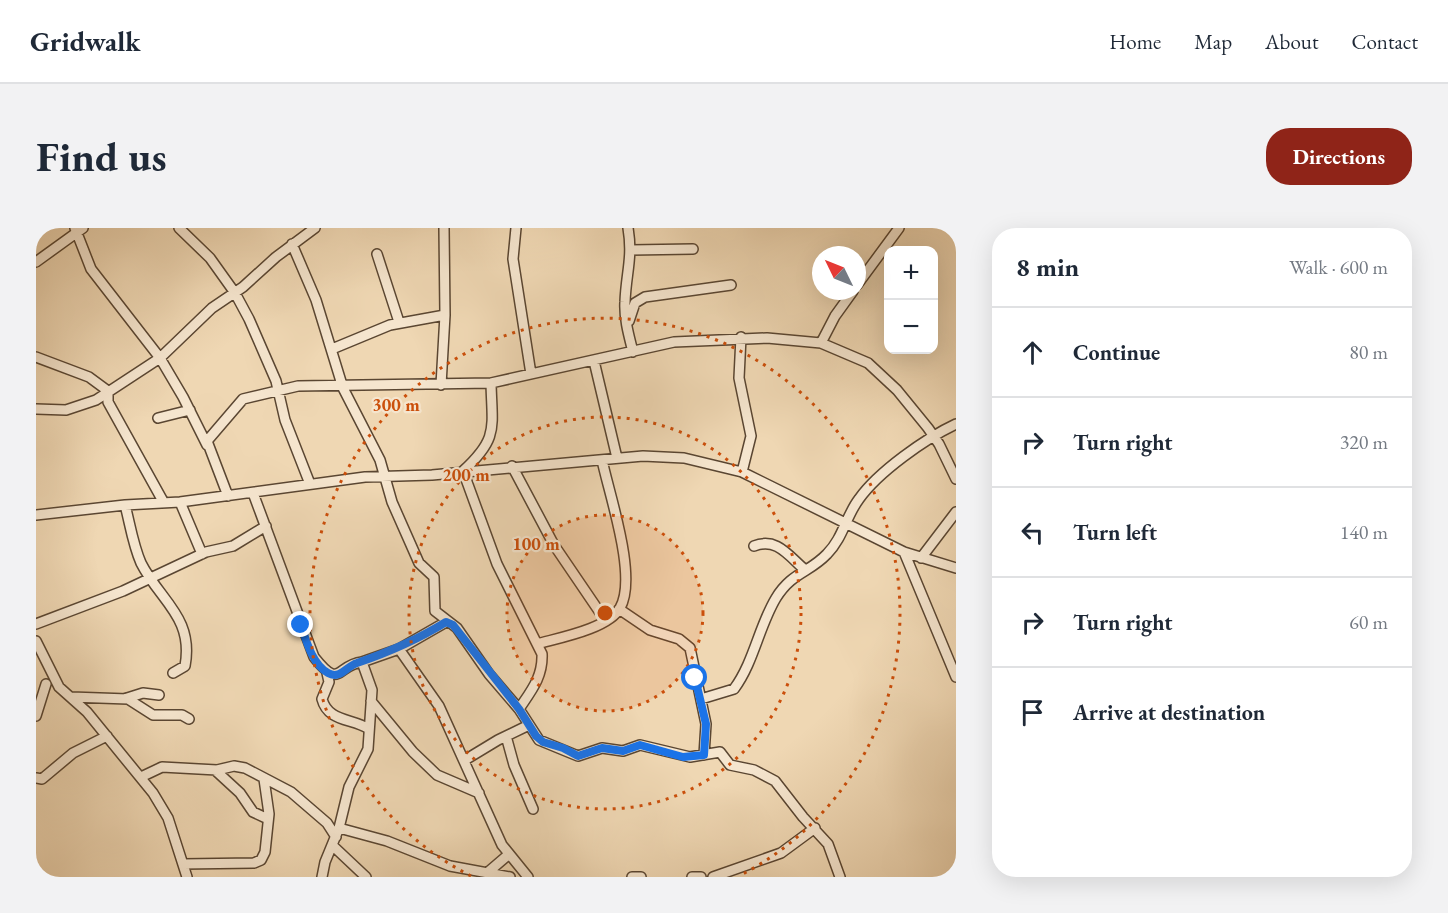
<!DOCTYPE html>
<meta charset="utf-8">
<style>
body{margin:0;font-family:"EB Garamond",serif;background:#f2f2f3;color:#1f2937}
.controls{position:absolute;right:18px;top:18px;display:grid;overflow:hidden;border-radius:12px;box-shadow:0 6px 24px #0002}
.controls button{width:54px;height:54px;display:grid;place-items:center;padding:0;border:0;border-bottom:2px solid #e0e1e3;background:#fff;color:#1f2937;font:30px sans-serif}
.compass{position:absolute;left:776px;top:18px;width:54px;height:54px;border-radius:50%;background:#fff;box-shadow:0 6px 24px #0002;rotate:313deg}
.stop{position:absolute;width:18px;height:18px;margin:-14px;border:4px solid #1a73e8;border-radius:50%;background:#fff}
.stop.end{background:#1a73e8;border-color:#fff;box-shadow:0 2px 6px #0008}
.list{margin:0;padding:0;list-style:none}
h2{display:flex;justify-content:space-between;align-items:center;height:78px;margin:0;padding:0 24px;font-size:26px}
h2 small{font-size:20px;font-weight:400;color:#747a83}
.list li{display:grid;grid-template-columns:39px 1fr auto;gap:18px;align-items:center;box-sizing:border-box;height:90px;padding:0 24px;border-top:2px solid #e0e1e3}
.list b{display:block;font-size:22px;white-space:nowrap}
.list em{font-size:20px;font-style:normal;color:#747a83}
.icon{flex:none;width:33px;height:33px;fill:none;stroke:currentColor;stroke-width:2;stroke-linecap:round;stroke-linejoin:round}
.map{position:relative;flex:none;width:920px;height:649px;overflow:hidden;border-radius:24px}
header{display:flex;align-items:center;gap:36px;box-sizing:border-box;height:84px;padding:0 30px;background:#fff;border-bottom:2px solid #e0e1e3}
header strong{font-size:28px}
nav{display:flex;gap:33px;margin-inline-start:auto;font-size:21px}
.intro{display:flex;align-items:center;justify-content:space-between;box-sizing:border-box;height:144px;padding:0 36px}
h1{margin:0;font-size:42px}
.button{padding:15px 27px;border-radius:24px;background:#8f2418;color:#fff;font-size:21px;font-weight:700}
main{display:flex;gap:36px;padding:0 36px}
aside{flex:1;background:#fff;border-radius:24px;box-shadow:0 6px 24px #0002}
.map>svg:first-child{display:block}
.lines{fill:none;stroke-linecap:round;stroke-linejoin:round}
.minor-casing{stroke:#5a4632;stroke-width:12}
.minor{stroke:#f5e5ce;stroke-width:9}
.route{stroke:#1a73e8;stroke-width:8}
.ring{fill:none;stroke:#cb4f0b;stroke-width:3;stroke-dasharray:3 6}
.centre{fill:#cb4f0b;stroke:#f5e5ce;stroke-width:3}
.ring-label{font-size:18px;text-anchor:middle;font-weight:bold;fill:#cb4f0b;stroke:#f5e5ce;stroke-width:4.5;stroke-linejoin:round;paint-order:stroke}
</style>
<header>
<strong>Gridwalk</strong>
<nav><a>Home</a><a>Map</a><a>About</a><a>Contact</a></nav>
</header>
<div class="intro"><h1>Find us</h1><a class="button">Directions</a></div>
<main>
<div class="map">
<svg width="920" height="649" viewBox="0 0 920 649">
<rect width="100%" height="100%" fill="#efd7b3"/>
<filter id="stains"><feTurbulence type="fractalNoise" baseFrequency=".00333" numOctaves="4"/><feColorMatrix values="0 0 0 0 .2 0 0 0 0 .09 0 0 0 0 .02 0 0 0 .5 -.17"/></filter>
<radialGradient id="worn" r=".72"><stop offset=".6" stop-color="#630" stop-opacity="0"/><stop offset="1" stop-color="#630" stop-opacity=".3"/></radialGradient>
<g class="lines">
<defs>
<path id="minor" d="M39,0L55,41L124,130L147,169L171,217
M143,0L174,30L199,65L213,91L240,153L249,192L274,256
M480,0L477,31L495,146
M592,0C597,30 590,45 589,74C588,91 593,108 597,124
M256,16L280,72L307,160L344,232L356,274L383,335L398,349L399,383L421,400L453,446L483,481L503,512L542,528L566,520L587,523L604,517L654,529L684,524L694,537L718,542L739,553L767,589L792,616L804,649
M595,22L657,21
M341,26L363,94
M0,34L47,0
M821,57L863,0
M593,93L599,75L609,69L695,57
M705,109L703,150L715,208L706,244
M785,115L799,88L817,63
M296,121L354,97L409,87
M0,129L53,149L72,163V174L128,275
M558,133L581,230
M455,155C456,200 463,210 427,243L461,336L506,426C507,449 495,463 483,481
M405,157L409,87L408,0
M0,181L30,182L60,172L124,130L176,80L207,59L240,29L279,0
M122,190L154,182
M476,238L518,317L569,392
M217,265L278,429C305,463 300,437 326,434L336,462L332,521L313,559L303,600L289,634L286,649
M192,268L171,213L207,171L262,158L455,155L638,114L731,110L785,115L832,135L861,162L892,200L903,216L920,251
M144,274L166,326
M89,277C94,296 97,317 105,335C124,373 158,389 149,438L137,445
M0,287L89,277L144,274L329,249L396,247L607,228L648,230L706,244L868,324L920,340
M718,318C740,309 752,327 768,341
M868,324L920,449
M885,330L920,284
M583,381L614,402L643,411L654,420L670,496L668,527
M0,396L87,363L170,324L197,318L230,298
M0,413L23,459L51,484L117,565L132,590L151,649
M501,416C522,410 572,401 584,380C602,349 573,266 566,232
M363,421L403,478L466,617L492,649
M326,434L363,421L410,394
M291,445L293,454L286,471C292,494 316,490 333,501
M35,469L92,471L117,487H146L153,491
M88,471L107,465L123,467
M665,471L698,461C718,434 723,398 740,370C756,344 773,345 791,326C807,310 810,288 823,271C842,244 890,210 920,196
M335,473L377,524L401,547L443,565
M0,488L10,456
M470,508L478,537L497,581
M429,532L462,512L493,497
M179,542L204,565L217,584L232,591
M105,549L126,539L181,542L198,538L209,540L255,564L291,595L300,609
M0,550L6,551L37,525L71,508
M303,600L351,613L414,638L474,649
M296,617L330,649
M147,636L218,635L225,632L229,624L233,586L228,551
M451,645L472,627
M596,649H605
M656,649H665
M677,649L745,625L779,600"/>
</defs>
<use href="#minor" class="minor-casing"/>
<use href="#minor" class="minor"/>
</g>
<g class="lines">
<path class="route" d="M265,397C270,412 276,436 292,445C304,452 311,438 321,435C353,424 381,412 410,394L417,397L483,481L500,508L507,514L527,520L542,528L566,520L587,523L604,517L647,529L668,527L670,496L659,450"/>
</g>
<circle cx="569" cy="385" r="98" fill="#cb4f0b" fill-opacity=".12"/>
<g class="ring">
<circle cx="569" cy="385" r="98"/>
<circle cx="569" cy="385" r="196"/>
<path d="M435 648A295 295 0 1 1 703 648"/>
</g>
<circle cx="569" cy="385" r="9" class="centre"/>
<g class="ring-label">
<text x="360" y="183">300 m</text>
<text x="430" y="253">200 m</text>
<text x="500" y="322">100 m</text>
</g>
<rect width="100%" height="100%" filter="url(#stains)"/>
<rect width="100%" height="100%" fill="url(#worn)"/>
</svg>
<div class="controls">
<button>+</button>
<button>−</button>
</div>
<svg class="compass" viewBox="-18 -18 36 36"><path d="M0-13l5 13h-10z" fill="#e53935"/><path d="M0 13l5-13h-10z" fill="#747a83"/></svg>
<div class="stop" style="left:659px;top:450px"></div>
<div class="stop end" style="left:265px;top:397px"></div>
</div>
<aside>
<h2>8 min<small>Walk · 600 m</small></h2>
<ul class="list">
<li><svg class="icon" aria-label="ahead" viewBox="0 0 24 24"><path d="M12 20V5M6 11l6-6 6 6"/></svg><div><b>Continue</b></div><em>80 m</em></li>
<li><svg class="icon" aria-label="right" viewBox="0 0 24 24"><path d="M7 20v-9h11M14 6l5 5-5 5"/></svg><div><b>Turn right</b></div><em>320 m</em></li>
<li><svg class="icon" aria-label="left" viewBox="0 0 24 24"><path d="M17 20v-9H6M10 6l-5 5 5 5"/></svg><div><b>Turn left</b></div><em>140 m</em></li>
<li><svg class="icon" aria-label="right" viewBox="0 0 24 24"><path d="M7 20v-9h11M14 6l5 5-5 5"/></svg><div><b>Turn right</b></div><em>60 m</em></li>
<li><svg class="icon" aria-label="arrive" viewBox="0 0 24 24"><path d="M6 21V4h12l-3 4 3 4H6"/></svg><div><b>Arrive at destination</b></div></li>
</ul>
</aside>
</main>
